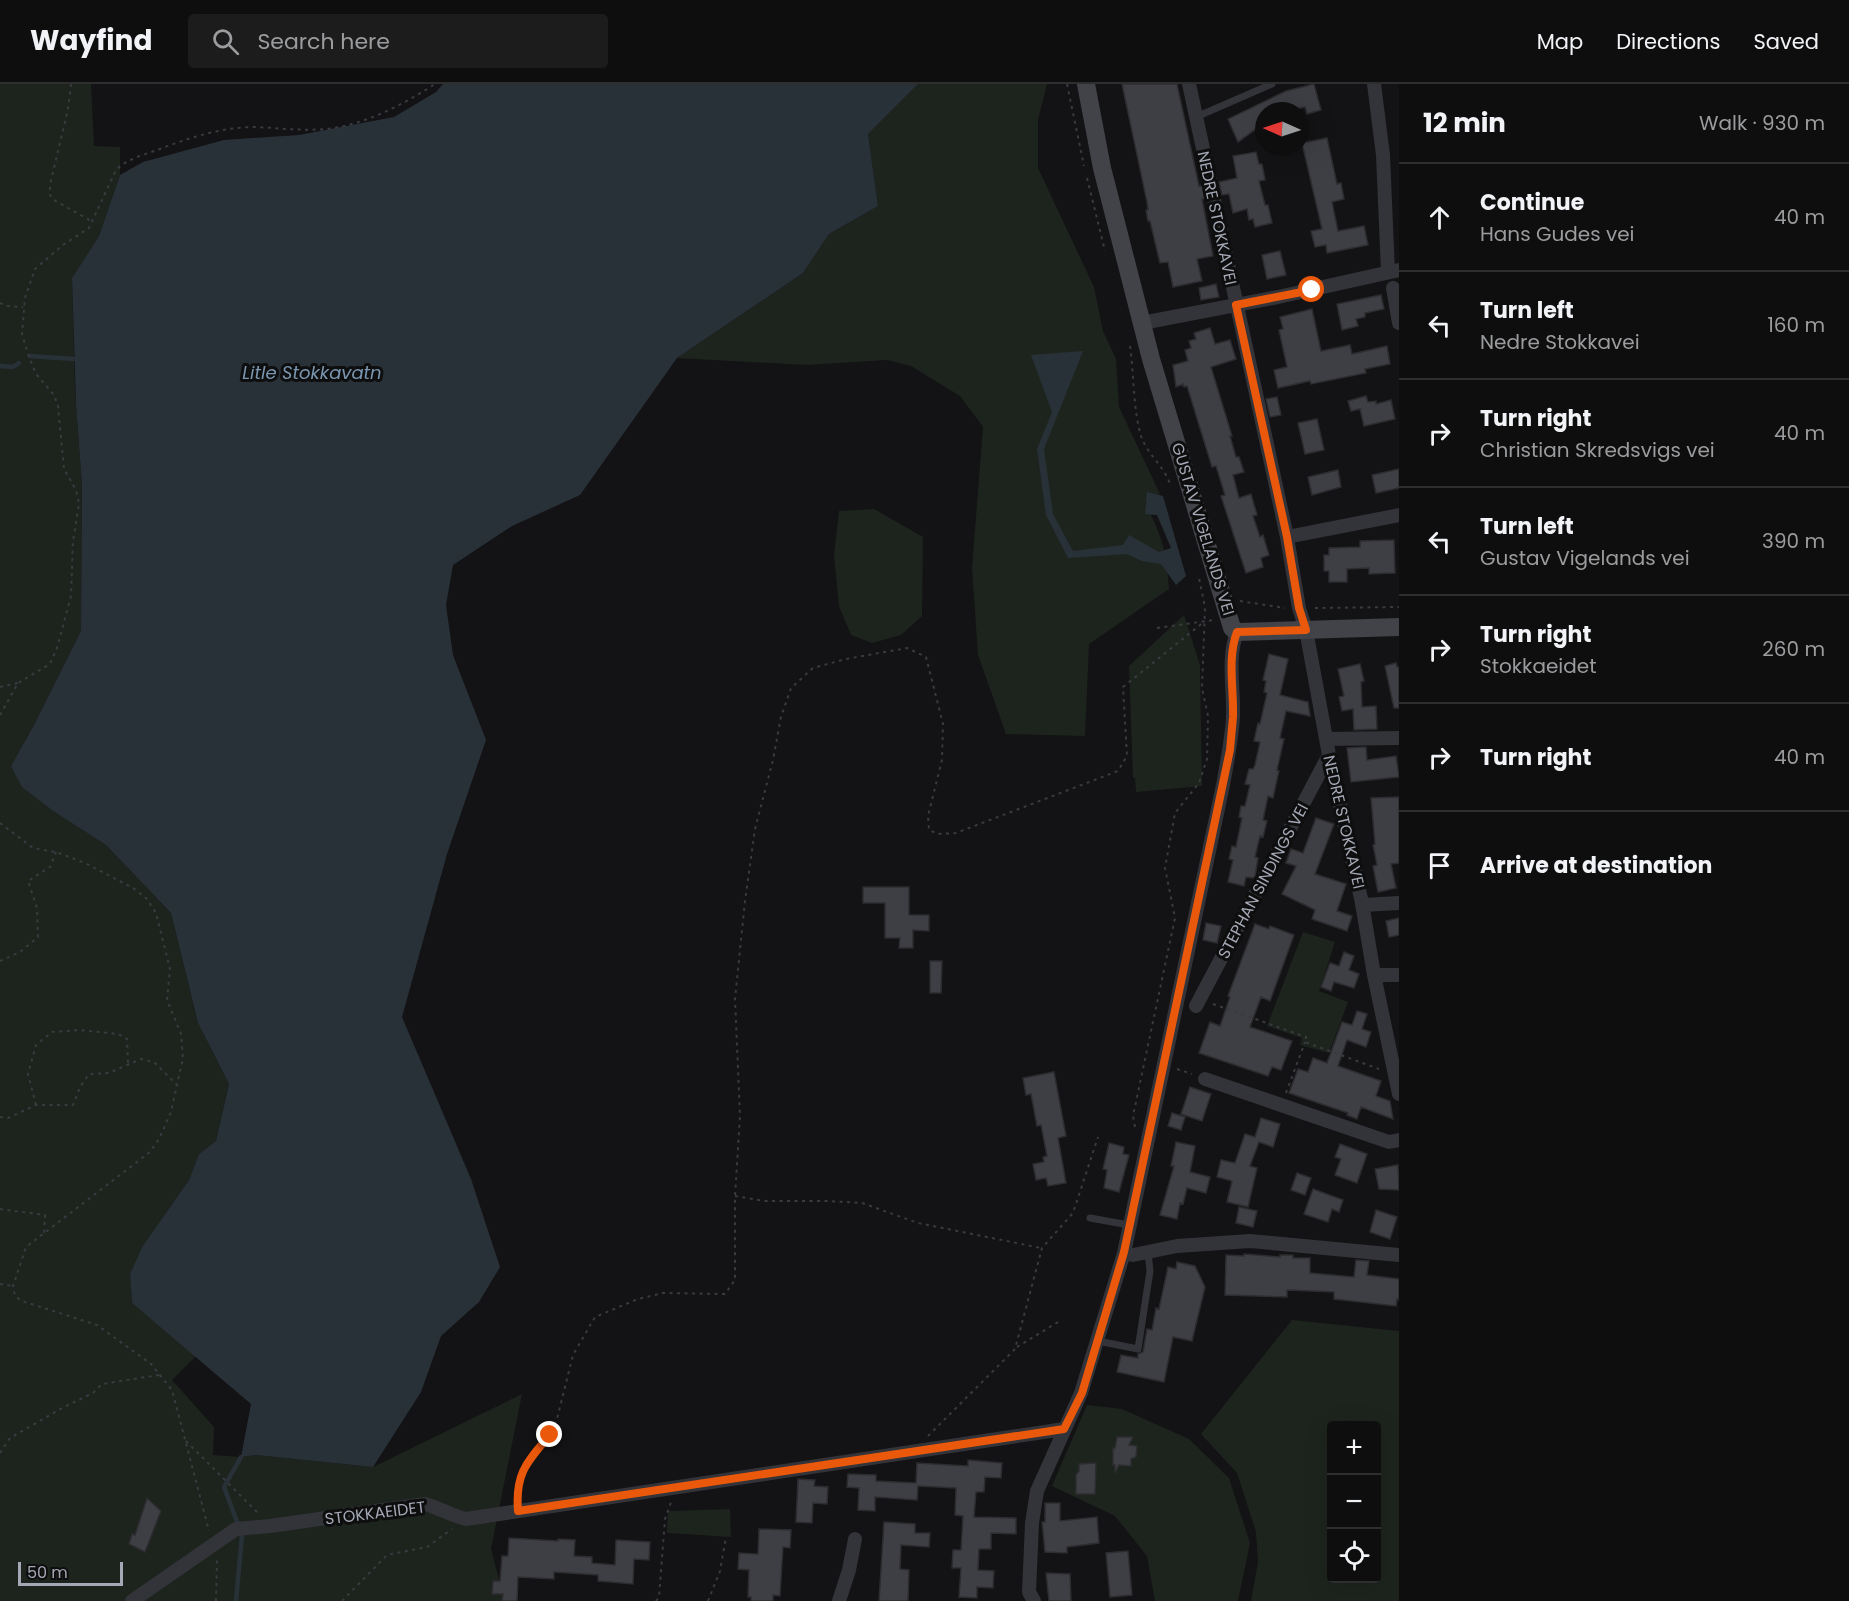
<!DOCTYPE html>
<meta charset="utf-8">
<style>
body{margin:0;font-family:Poppins,sans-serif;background:#1c1c1d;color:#f1f3f6}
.controls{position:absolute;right:18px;bottom:18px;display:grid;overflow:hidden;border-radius:6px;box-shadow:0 6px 24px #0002}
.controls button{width:54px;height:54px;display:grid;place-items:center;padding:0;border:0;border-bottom:2px solid #2e2e2f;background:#0e0e0f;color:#f1f3f6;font:30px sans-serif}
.compass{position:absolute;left:1255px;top:18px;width:54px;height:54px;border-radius:50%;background:#0e0e0f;box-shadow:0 6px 24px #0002;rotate:273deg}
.scale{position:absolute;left:18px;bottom:15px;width:105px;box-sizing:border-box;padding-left:6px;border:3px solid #a4a9b5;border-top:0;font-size:16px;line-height:21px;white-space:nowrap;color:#a4a9b5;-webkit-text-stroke:4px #0e0e0f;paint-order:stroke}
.stop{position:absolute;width:18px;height:18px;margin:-14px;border:4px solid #ea580c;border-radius:50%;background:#fff}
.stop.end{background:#ea580c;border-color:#fff;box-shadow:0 2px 6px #0008}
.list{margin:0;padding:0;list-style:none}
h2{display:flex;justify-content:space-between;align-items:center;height:78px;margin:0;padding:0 24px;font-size:26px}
h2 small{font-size:20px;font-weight:400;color:#9b9c9e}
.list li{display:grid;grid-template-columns:39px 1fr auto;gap:18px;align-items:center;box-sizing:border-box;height:108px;padding:0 24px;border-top:2px solid #2e2e2f}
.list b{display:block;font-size:22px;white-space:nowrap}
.list p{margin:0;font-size:20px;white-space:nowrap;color:#9b9c9e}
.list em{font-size:20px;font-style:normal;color:#9b9c9e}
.icon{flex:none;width:33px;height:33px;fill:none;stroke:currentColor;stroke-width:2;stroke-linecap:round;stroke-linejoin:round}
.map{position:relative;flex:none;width:1399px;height:1517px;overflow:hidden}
header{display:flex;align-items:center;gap:36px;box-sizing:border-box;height:84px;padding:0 30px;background:#0e0e0f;border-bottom:2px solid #2e2e2f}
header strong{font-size:28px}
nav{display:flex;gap:33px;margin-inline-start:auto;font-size:21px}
.search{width:420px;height:54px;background:#1c1c1d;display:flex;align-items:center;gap:15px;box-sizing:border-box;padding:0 21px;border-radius:6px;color:#9b9c9e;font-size:22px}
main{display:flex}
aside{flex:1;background:#0e0e0f}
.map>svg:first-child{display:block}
.green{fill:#1d241e;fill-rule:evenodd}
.water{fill:#293138}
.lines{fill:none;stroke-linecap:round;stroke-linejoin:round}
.stream{stroke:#293138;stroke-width:4.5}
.building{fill:#3e3f44;stroke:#2d2c30;stroke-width:1.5}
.path{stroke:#393b40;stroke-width:2;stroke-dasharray:3 4.5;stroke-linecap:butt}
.lane{stroke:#333439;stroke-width:7}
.street{stroke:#333439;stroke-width:14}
.secondary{stroke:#414349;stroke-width:18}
.route{stroke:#ea580c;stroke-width:8}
.labels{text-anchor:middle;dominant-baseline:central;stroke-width:6;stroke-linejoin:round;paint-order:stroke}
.street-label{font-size:16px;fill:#a4a9b5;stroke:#0e0e0f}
.water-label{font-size:18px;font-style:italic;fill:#7a96b0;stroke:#0e0e0f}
</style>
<header>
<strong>Wayfind</strong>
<div class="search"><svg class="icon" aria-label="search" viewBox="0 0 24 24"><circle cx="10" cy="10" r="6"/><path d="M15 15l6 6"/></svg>Search here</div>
<nav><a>Map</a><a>Directions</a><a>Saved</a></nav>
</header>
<main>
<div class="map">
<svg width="1399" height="1517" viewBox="0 0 1399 1517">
<rect width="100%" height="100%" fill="#131214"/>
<path class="green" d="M0,0H91L94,62L120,63V91L99,152L72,194L75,307L82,402L81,547L35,639L11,682L56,729L106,761L171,829L198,939L229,1000L216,1057L199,1070L189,1096L142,1163L130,1190L132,1219L196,1272L172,1296L214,1343L213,1371L241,1373L256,1371L373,1383L522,1310L491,1465L505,1517H0Z
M918,0H1047L1038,36V84L1094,203L1103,247L1116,275L1119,323L1160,410L1145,419C1162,452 1167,468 1169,505L1089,560L1085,652L1006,650L978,571L972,484L983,343L960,312L911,282L887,276L806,281L677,274L803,189L829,150L878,122L868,50Z
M874,425L923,453L922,532L901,551L872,559L851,551L839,522L834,471L839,427Z
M1184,531L1200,581L1202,702L1136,708L1135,694H1133L1129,582Z
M1303,848L1335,858L1319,907L1348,918L1329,969L1300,961L1302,954L1267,942Z
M1292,1236L1399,1247V1517H1251L1258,1478L1256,1448L1237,1389L1201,1350ZM1332,1342H1376V1494H1332Z
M1087,1321L1122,1325L1189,1355L1229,1394L1250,1459L1238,1517H1155L1147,1472L1115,1432L1052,1402Z
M730,1425L731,1453L667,1449L668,1427Z"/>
<path class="water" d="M443,0H918L868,50L878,122L829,150L803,189L677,274L580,411L512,442L453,481L446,521L453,571L486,656L447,770L402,933L471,1095L500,1183L479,1218L441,1252L421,1308L373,1383L256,1371L241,1373L251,1320L132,1219L130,1190L142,1163L189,1096L199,1070L216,1057L229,1000L198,939L171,829L106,761L56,729L22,703L11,682L35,639L81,547L82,402L76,320L72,194L99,152L120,91L143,78L224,56L299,51L394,33L436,8Z
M1083,267L1044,365L1053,430L1073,467L1123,461L1129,451L1159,468L1171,464L1157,431L1145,430L1147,408L1163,412L1186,492L1176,501L1161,480L1142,477L1127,470L1068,474L1046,431L1037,365L1052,328L1031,271Z"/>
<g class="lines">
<path class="stream" d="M30,272L74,275
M0,282L13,283L19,279
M236,1517L242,1451L224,1403L241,1373"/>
</g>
<path class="building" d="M1122,0H1177L1199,102L1202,101L1205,115H1202L1213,172L1197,175L1202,197L1173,203L1168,178L1160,179L1150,137H1148L1146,126H1148L1147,118Z
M1314,0L1321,26L1307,30L1305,23L1287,27H1264V39L1238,58L1228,35L1286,7Z
M1327,54L1337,100L1341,99L1344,115L1332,118L1338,147L1364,142L1368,161L1327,169L1326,161L1315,163L1311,147L1322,145L1302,59Z
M1256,68L1259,80H1262L1265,96L1259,97L1265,121H1268L1272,139L1255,143L1253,135L1249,136L1247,125L1233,129L1229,110L1222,111L1219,98L1237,94L1233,72Z
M1280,167L1286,191L1267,195L1262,171Z
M1216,200L1219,213L1201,216L1199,204Z
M1381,211L1384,225L1365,229V233L1356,235L1358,242L1342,246L1337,220Z
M1312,225L1321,267L1350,261L1352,270L1387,262L1390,280L1365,285L1366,289L1311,300L1310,297L1278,304L1274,286L1287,283L1279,246L1283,245L1280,233Z
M1210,244L1215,260L1230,256L1236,275L1211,283L1232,352H1230L1236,373H1239L1244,388L1233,391L1239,414L1251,410L1257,431L1253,432L1260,453L1263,451L1269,471L1261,474L1263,483L1246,489L1221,412L1225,411L1216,382L1212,383L1187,302L1184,303L1183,300L1176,303L1173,281L1188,277L1185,266L1191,264L1189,257L1196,255L1194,249Z
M1366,312L1368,318L1376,317V320L1391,316L1395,335L1364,342L1360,325L1351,327L1348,317Z
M1277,313L1281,331L1270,333L1266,315Z
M1317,335L1324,366L1305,370L1298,339Z
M1399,385V404L1376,409L1372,391Z
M1338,386L1341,403L1312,411L1308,393Z
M1394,456L1395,489L1369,490V484L1347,485V498H1329V487H1324V471H1329V464L1360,463V457Z
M1269,570L1288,575L1280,611L1308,618L1310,632L1286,627L1280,654L1284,655L1277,686L1279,687L1273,714L1268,712L1263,736L1267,737L1263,753L1260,752L1255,773L1258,774L1255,792L1253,794L1246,793L1244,802L1228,798L1233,776L1229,775L1232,762L1236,763L1242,734L1239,733L1241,722H1245L1250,701L1245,700L1249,685H1253L1255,681L1260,658L1254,657L1258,639L1260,640L1267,609L1264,608L1266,597L1263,596Z
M1396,579L1397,583H1399V624H1394L1385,582Z
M1360,580L1364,597L1361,598L1362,623H1361L1376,622L1377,645L1354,646L1353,625L1342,627L1339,613L1344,612L1338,585Z
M1366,663L1367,676L1396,672L1399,693L1351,698L1347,664Z
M1399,713V779L1391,780L1396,804L1378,808L1373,782L1377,781L1373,761L1375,760L1371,714Z
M1316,734L1334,740L1315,790L1346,800L1337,827L1352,832L1347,847L1312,835L1315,826L1282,810L1296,782L1286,779L1291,765L1303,769Z
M863,803H909V831H929V847L913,846V864H899L900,854H885V819H863Z
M1399,834V851L1389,853L1386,837Z
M1206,839L1221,842L1217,859L1203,856Z
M1255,840L1269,845L1270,842L1294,851L1270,917L1261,913L1250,943L1292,957L1281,986L1272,983L1268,992L1199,969L1210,938L1220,942L1230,913L1228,912Z
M1344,868L1354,872L1349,886L1359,890L1354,904L1334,898L1331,907L1321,903L1330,879L1339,882Z
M930,877H942L941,909H930Z
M1357,927L1367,930L1362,945L1371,948L1366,963L1347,956L1338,982L1381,997L1376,1012L1390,1017L1393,1035L1361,1023L1357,1035L1347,1031L1348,1029L1289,1009L1298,985L1308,988L1313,974L1327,979L1342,938L1352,941Z
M1054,988L1066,1052L1058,1054L1066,1099L1048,1102L1046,1094L1036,1096L1033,1080L1044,1078L1043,1073L1047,1072L1041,1041L1037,1042L1031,1010L1026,1011L1023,994Z
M1190,1003L1211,1010L1202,1037L1181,1030Z
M1172,1029L1185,1033L1181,1046L1168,1042Z
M1261,1034L1280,1040L1273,1063L1259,1058L1250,1082L1257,1084L1248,1123L1227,1118L1232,1097L1217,1093L1221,1076L1235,1079L1245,1050L1255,1053Z
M1176,1058L1195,1062L1190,1088L1210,1093L1206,1109L1187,1104L1183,1120L1180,1119L1177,1135L1160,1131L1174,1082H1171Z
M1109,1059L1124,1063L1123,1070L1129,1071L1119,1108L1104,1104L1107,1086L1103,1085Z
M1340,1060L1367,1070L1357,1099L1335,1091L1341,1075L1335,1073Z
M1398,1081L1399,1106L1379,1105L1375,1085Z
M1297,1089L1311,1094L1305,1111L1291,1106Z
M1313,1105L1343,1116L1339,1128L1332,1125L1328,1138L1304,1130Z
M1239,1123L1257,1127L1253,1143L1236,1139Z
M1376,1126L1397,1133L1390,1155L1370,1148Z
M1244,1170L1280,1173V1171H1293V1174H1310V1189L1354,1193L1356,1176L1369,1177L1367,1191L1399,1195V1216L1397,1215L1396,1222L1334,1215V1208L1287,1206V1213L1225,1211L1226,1171L1244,1172Z
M1177,1178L1195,1182L1205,1203L1192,1257L1173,1253L1164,1298L1117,1288L1121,1271L1138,1274V1270L1143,1268L1147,1245L1152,1246L1156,1224L1159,1225L1168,1183L1176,1185Z
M1117,1353H1133L1129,1361L1137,1362L1136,1373L1131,1375V1382L1119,1381L1115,1389V1381H1113V1364H1115Z
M968,1376L1002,1379L1001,1394L985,1393L984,1408H976L974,1433L1016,1434V1450L991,1449V1465H979L978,1486L994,1487L993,1504L977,1503V1514L959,1513L961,1484H952L953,1466H961L963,1432L955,1431L956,1404L918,1402L917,1416L875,1413V1427L858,1426L859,1404L847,1403L848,1390L876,1391V1397L916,1399L917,1379L968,1382Z
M1096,1379L1095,1410H1076V1391L1079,1387V1380Z
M798,1395L815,1396L814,1402L828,1403L827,1420L813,1419L812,1439L796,1438Z
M147,1414L161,1427L145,1468L129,1460L132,1450L135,1451Z
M1045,1419H1060V1437L1097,1433L1099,1459L1067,1463V1469L1045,1468L1042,1438H1045Z
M884,1438L915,1440V1449H930L929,1463L901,1461L900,1485L909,1486L908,1517H879Z
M759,1445L791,1446L790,1464L783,1463L780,1512L773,1511V1517H751V1513H748L749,1486L738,1485L739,1469L758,1470Z
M509,1454L558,1457V1455L575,1456L574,1472L592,1473V1479L615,1481L616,1456L650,1458L649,1476L634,1475L633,1500L598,1497V1491L554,1488V1495L518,1493L517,1517H502L503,1510H492L493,1497H500L502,1472H508Z
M1128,1467L1132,1511L1110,1513L1106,1469Z
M1046,1489L1070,1490L1071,1517H1049Z"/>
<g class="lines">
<path class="path" d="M71,0L68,25L50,101V111L54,116L93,138
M1067,0L1084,82
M1087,94L1105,167
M0,219L7,222L23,223
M1130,262C1134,289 1133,326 1141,352C1147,370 1164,382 1170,400
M1240,517L1285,524
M1315,524L1399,523
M1157,544L1214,536
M0,603L18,599
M0,631L18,599L50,580L57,564L71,512L73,457L79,420L76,406L64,385L58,322L54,311L36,290L28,270L22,250L25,214L35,185L63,161L89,144L116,86C127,75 143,71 157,66C189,54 221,43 255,43C282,44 307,48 334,44C370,38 404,20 435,0
M0,739L33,764L56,768L85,779L133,804L146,814L156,829L170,885L167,916L181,950L183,974L171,1028L159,1055L150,1068L26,1163L13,1202L15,1212L22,1217L97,1241L151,1280L172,1306L209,1447
M0,877L20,868L38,853L37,824L28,797L50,783L56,768
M1213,920L1306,953L1305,958L1379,985
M1177,985L1192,990
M1286,1009L1305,958
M36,1021L28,990L36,961L52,948L79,946L118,950L127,955L128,979
M0,1033L8,1034L36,1021H73L80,1003L89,990L109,989L141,975L154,978L178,1002
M1135,1043L1133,1032L1175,834L1165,784L1175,729L1199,699L1207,675L1208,632L1202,604L1205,523L1199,494
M735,1112L764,1117H828L862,1119L918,1139L1041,1164
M0,1125L45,1131L44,1150
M0,1200L13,1202
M1017,1263L1058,1238
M928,1352L1015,1265L1042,1164L1073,1129L1098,1053
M186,1357L258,1429
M0,1369L10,1354L64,1323L93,1309L102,1300L159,1291
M517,1412L525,1380L550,1351L557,1335L573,1271L595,1233L638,1215L663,1209L725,1210L735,1196V1112L740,1032L735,915L745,817L755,745L773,676L781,633L791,604L813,584L846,575L907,564L926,573L943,640L942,676L928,732L929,746L938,750L956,749L1118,687L1127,672L1123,603L1205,537
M216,1517L217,1475
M342,1517L387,1471L427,1463L452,1445
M656,1517L659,1513L665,1435L671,1418
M708,1517L720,1487L726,1453"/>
<path class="lane" d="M1196,33L1272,0
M1090,1134L1129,1141
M1098,1257L1138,1265L1150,1187L1148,1168"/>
<path class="street" d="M1189,0L1287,453L1299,524L1306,546L1329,671L1362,819L1374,891L1399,1010
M1374,0L1383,71L1388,188
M1393,204L1399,239
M1142,239L1278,213L1399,186
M1287,453L1399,431
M1326,655L1399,654
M1362,821L1399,819
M1374,891H1399
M1196,922L1329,671
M1205,995L1389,1058L1399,1056
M1124,1169L1133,1171L1177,1162L1250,1157L1399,1171
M132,1517L236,1445L270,1442L425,1420C440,1424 452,1432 466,1435L1064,1345
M839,1517L849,1486L855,1455
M1034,1517L1029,1508L1032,1439L1037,1407L1081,1309L1124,1169L1223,701C1227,678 1232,655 1233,632C1234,605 1227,574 1237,548"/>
<path class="secondary" d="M1086,0L1102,84L1151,275L1232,544L1237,548L1399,543"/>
</g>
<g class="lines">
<path class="route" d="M550,1351C527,1378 515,1389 518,1427L1064,1345L1082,1309L1124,1168L1230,666C1231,655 1232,644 1233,633C1234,606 1227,574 1237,548L1306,546L1299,524L1287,453L1236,221L1312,206"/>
</g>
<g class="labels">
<g class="street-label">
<text transform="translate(1217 134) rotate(78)">NEDRE STOKKAVEI</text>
<text transform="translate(1203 445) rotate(73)">GUSTAV VIGELANDS VEI</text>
<text transform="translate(1344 738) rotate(77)">NEDRE STOKKAVEI</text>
<text transform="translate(1263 797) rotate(-62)">STEPHAN SINDINGS VEI</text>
<text transform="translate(375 1429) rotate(-7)">STOKKAEIDET</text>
</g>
<g class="water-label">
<text x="312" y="288">Litle Stokkavatn</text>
</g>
</g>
</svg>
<div class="controls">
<button>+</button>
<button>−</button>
<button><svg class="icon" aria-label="locate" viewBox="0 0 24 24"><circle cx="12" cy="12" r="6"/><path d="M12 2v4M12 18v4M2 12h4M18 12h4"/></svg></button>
</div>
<svg class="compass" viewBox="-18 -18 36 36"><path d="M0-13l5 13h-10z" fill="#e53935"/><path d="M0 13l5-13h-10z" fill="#9b9c9e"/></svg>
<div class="scale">50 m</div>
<div class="stop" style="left:1312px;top:206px"></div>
<div class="stop end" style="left:550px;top:1351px"></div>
</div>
<aside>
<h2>12 min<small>Walk · 930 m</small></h2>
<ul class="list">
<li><svg class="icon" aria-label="ahead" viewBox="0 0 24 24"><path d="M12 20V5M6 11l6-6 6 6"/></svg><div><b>Continue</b><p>Hans Gudes vei</p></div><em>40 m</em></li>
<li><svg class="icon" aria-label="left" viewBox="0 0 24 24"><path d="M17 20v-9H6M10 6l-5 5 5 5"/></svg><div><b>Turn left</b><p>Nedre Stokkavei</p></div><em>160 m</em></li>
<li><svg class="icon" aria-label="right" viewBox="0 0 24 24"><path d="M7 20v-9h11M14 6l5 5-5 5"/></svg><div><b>Turn right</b><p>Christian Skredsvigs vei</p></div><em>40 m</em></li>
<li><svg class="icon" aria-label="left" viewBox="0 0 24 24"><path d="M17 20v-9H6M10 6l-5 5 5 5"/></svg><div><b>Turn left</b><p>Gustav Vigelands vei</p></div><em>390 m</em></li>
<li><svg class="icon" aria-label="right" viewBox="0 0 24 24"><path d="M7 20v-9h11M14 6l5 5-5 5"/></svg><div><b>Turn right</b><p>Stokkaeidet</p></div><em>260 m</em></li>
<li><svg class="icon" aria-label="right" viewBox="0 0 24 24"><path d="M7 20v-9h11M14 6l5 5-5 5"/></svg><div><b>Turn right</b></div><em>40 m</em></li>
<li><svg class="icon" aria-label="arrive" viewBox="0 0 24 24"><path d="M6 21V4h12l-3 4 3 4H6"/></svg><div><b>Arrive at destination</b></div></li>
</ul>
</aside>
</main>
